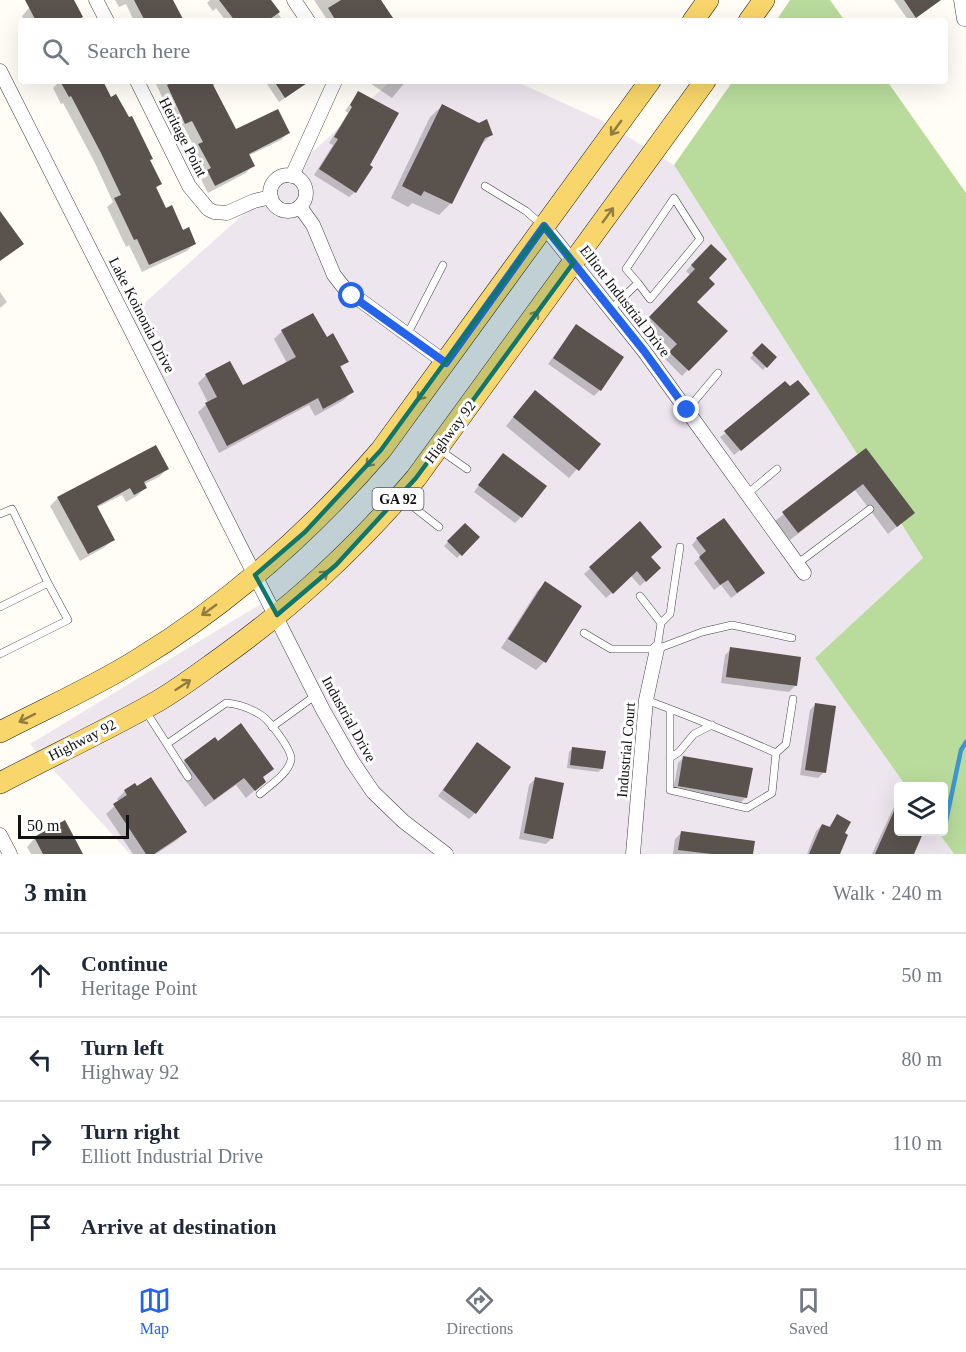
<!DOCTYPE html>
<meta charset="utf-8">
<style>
body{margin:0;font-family:Georgia,serif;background:#f2f2f3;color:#1f2937}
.controls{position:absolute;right:18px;bottom:18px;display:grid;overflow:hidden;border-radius:6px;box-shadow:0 6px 24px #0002}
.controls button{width:54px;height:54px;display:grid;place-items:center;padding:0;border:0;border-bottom:2px solid #e0e1e3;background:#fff;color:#1f2937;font:30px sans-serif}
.scale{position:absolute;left:18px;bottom:15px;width:111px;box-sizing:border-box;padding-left:6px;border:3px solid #111;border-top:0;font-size:16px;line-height:21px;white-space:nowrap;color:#111;-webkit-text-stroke:4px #fff;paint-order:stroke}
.stop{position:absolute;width:18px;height:18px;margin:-14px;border:4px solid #2563eb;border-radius:50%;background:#fff}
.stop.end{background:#2563eb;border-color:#fff;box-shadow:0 2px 6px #0008}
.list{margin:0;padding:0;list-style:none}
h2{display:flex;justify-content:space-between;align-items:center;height:78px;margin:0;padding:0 24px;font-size:26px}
h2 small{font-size:20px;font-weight:400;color:#747a83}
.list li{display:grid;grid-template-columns:39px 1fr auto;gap:18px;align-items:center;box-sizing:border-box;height:84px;padding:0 24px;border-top:2px solid #e0e1e3}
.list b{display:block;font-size:22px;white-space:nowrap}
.list p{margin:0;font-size:20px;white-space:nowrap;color:#747a83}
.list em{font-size:20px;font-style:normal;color:#747a83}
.icon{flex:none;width:33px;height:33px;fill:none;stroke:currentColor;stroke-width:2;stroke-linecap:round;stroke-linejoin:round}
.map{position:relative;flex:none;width:966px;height:854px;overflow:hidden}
.search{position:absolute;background:#fff;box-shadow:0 6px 24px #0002;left:18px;right:18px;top:18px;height:66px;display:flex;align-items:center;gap:15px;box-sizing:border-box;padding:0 21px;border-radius:6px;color:#747a83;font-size:22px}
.sheet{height:414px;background:#fff}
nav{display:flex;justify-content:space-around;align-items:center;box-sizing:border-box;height:84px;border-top:2px solid #e0e1e3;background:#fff;font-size:16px;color:#747a83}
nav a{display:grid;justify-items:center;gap:3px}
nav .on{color:#2563eb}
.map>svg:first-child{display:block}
.industrial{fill:#eee6ef}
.forest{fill:#b9dc9c}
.shadow{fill:#0003}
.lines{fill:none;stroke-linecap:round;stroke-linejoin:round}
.stream{stroke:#3f96cf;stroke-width:4.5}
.building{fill:#5a524d}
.service-casing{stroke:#444;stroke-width:8}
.minor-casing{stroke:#444;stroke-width:15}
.primary-casing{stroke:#222;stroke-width:22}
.service{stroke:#fff;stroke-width:7}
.minor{stroke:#fff;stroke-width:14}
.primary{stroke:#f9d66b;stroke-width:21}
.oneway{stroke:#917d42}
.route{stroke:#2563eb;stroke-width:8}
.marked{fill:#0f766e;fill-opacity:0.2;stroke:#0f766e;stroke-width:4.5;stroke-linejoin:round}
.labels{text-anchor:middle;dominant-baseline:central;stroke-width:6;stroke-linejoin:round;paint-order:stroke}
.shield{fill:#fff;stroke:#585858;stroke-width:1.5}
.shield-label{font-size:14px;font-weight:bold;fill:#111}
.street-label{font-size:15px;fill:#111;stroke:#fff}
</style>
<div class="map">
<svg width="966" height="854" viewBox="0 0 966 854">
<rect width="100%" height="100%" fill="#fffdf5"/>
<path class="industrial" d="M391,81H515L601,120L674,165L923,558L815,658L906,786H898V832H938L954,854H130L30,744L267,600L128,318Z"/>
<path class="forest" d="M790,0H830L845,21H776Z
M733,81H887L966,193V854H954L938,832H944V786H906L815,658L923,558L674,165Z"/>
<path class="shadow" d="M45,0H73L81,17L79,21H24L22,16L29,8Z
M115,0H171L178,21H134L126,4L119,7Z
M210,0L270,1L283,21H226L216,8L213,11L207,3Z
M314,0H375L389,21H328Z
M894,0H936L937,1L912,21H909Z
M55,81H101L149,160L160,184L155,189L165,210L195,243L187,251L142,272L129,245L126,247L107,207L113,202L94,161L63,103L61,104L53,88L57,84Z
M152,81H218L212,87L235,131L288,133L281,140L248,156L253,165L246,173L208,193L201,179L204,176L192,153L195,149L184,127L178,131L155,82L153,83Z
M265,81H310L279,102Z
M367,81H406L392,98Z
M358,93L355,192L349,197L314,175L333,145L329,143L348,113L345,111Z
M442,106L491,135L479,147L451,203L439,215L412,203L408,207L391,198L430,117Z
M711,246L707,278L695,302L725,331L682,376L665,359L672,351L644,324L691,276L686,271Z
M0,292L7,302L0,308Z
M576,326L600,390L594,396L548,364Z
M282,331L326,339L347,362L340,368L352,392L344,400L315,416L309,405L219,453L198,412L208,403L198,383L206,375L242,387L287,363L274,339Z
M762,345L775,357L763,370L750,358Z
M789,388L802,400L734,455L720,437Z
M527,400L599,444L569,478L506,426Z
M865,450L913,513L888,534L855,490L790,540L775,521Z
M498,460L521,517L515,523L474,492Z
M167,469L159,477L143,485L145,488L137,496L126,502L122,495L96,508L113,539L105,547L80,561L50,506L58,498Z
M639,524L649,557L659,568L640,586L631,576L606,598L584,574Z
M465,525L478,537L457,558L444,546Z
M697,539L757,579L731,598L721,585L714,590L694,563L701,557L692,545Z
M545,583L580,606L544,662L536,670L501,648L537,591Z
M731,649L795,686L789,692L721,683L725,655Z
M816,704L824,772L818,778L800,775L810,710Z
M573,748L602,769L598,772L567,768L569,752Z
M472,750L475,813L469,819L438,796Z
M684,757L746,797L740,803L673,791L678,763Z
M185,761L262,778L256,789L246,798L236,785L205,807L177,769Z
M535,779L552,838L546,844L519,839L529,785Z
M125,791L185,832L177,840L156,854H133L106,814L119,802L117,799Z
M898,798V832L911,854H872Z
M837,816L838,854H807L816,831L822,825L828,828Z
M64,822L81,854H31L27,847L34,839Z
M681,833L752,854H673L675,839Z"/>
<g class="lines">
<path class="stream" d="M946,821L961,750L966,742"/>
</g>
<path class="building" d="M25,0H74L83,17L75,21H36Z
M134,0H173L184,21H145Z
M219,0H271L280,12L267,21H235Z
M341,0H381L395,21H336L328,8Z
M904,0H941L916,18Z
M60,81H103L111,97L116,94L129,117L132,116L153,159L150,160L162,184L156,187L166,208L172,205L183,230L189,227L196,244L149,265L137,239L134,240L114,198L121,195L101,153L71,96L69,97Z
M175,81H211L236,129L278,109L290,133L249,154L255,166L215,186L207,170L211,168L198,144L203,142L192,121L185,124L167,85Z
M274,81H310L285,98Z
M358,91L399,113L370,165L373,167L356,193L319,169L338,139L334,137L352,107L350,105Z
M442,104L479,123L487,119L493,135L485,138L452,204L424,191L421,196L402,186Z
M0,211L24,244L0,261Z
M711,244L727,259L709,278L715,284L697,302L728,331L689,371L669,352L677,344L649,317L695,269L691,265Z
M313,313L327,337L333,333L349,362L340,366L354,392L323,409L318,398L227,446L205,403L217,397L205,374L230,361L243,385L296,357L281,330Z
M576,324L624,357L601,391L553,358Z
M762,343L777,357L767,368L752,353Z
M798,380L810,394L741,451L724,431L785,381L790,386Z
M535,390L601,444L579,471L513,417Z
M156,445L169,469L144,482L147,488L134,495L130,488L97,506L115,540L88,554L57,497Z
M866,448L915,513L897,527L863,484L798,533L782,512Z
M503,453L547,486L522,518L478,485Z
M724,518L765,573L737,593L728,580L720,585L699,557L706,551L696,538Z
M640,521L662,547L651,557L661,568L646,582L637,571L613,594L589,567Z
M465,523L480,537L462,556L447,541Z
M545,581L582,606L546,663L508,639Z
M730,647L801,657L797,686L726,677Z
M815,703L836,706L826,773L805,770Z
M241,723L274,769L263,777L266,782L255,791L244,778L214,800L184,760L215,737L218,741Z
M477,742L511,767L476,814L443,790Z
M572,747L606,751L603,769L570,765Z
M683,756L753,768L747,798L678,786Z
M151,777L187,832L154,854H146L113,804L127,795L124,790L135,783L137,786Z
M535,777L564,783L553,839L524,833Z
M898,802V831H924L914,854H875Z
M837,814L851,822L845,833L848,835L840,854H809L822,824L830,827Z
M65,820L83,854H43L34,837Z
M681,831L755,841L753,854H711L678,850Z"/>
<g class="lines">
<defs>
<path id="service" d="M485,186L526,211L542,225
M611,309L638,283L650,299L700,239L674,198L626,269L638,283
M407,335L443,265
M687,410L718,373
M440,450L467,469
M747,494L777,469
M402,498L439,527
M0,514L12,509L48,583
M797,564L870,509
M640,596L661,623
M0,607L48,583L68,620L0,654
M584,633L611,649H657L702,632L732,625L792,638
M657,649L661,623L670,614L680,547
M646,700C690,716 733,734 776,753L772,793L747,808L670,790V709
M145,710L188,777
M272,727L316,695
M167,744L226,703C239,704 250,708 261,715C269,720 293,751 291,760C288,774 270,785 260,794
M776,753L786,744L793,699
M670,758L679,752L694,734L712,725"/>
<path id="minor" d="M96,0L107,21
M294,0L308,21
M961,0L964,19
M0,71L323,710L352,761L373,792L403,821L446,854
M137,81L189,186L208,209L214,212L227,213L254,201L271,197
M270 193a18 18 0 1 1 36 0a18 18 0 1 1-36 0Z
M292,176L335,81
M300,207L313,225L334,275L345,289L446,363
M544,226L644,351L804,573
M0,835L10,854
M633,854L646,700L657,649"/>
<path id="primary" d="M693,21L708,0
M749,21L764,0
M0,732C46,708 94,687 137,660C229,604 311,531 381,450L650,81
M0,783C53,755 107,730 158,701C180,688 201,672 222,657C297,603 356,548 416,478L705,81"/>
</defs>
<use href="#service" class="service-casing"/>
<use href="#minor" class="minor-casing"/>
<use href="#primary" class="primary-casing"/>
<use href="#service" class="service"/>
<use href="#minor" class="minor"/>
<use href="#primary" class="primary"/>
</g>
<defs><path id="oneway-shaft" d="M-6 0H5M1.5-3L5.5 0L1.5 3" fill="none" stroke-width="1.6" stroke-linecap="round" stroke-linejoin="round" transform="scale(1.5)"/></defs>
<g class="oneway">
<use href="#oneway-shaft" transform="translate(616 128) rotate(126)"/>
<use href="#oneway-shaft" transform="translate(608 215) rotate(-54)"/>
<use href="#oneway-shaft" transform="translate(533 318) rotate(-54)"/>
<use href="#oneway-shaft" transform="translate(423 393) rotate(127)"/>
<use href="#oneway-shaft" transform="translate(372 460) rotate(131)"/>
<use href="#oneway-shaft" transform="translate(321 577) rotate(-41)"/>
<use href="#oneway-shaft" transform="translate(209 610) rotate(144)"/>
<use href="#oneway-shaft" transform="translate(183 685) rotate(-33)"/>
<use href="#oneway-shaft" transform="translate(27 718) rotate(153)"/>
</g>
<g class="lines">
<path class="route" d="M352,296L446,363L544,226L644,351L687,410"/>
</g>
<path class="marked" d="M544,226L574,262L416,478L336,565L277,615L255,575L305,532L381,450Z"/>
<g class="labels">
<rect class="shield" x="372.5" y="488" width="51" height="22" rx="4.5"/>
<g class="shield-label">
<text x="398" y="499">GA 92</text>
</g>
<g class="street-label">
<text transform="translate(183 137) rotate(63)">Heritage Point</text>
<text transform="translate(625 301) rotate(52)">Elliott Industrial Drive</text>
<text transform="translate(142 315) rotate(63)">Lake Koinonia Drive</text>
<text transform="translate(450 432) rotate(-53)">Highway 92</text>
<text transform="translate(349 719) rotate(61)">Industrial Drive</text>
<text transform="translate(82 740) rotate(-27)">Highway 92</text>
<text transform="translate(626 750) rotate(-85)">Industrial Court</text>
</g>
</g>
</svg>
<div class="controls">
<button><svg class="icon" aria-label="layers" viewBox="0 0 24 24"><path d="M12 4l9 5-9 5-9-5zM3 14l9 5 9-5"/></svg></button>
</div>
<div class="scale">50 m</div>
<div class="stop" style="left:352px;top:296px"></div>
<div class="stop end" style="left:687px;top:410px"></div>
<div class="search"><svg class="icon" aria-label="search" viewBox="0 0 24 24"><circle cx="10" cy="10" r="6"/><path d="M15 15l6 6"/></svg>Search here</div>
</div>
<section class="sheet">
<h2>3 min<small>Walk · 240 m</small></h2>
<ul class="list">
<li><svg class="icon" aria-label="ahead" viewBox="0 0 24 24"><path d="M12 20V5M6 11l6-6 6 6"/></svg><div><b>Continue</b><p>Heritage Point</p></div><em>50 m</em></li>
<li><svg class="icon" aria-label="left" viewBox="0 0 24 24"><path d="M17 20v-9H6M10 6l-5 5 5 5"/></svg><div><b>Turn left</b><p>Highway 92</p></div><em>80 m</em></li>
<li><svg class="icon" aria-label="right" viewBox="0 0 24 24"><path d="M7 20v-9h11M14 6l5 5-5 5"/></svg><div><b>Turn right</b><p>Elliott Industrial Drive</p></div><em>110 m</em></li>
<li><svg class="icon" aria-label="arrive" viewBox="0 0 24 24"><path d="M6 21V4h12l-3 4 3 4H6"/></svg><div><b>Arrive at destination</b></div></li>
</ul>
</section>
<nav>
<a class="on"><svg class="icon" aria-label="map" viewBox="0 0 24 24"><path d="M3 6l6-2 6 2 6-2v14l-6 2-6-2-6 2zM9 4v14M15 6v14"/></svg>Map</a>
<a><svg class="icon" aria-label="directions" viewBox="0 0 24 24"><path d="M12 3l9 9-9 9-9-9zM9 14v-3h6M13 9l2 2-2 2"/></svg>Directions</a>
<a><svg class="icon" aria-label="saved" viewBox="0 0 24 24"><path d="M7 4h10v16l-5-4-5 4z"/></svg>Saved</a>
</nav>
